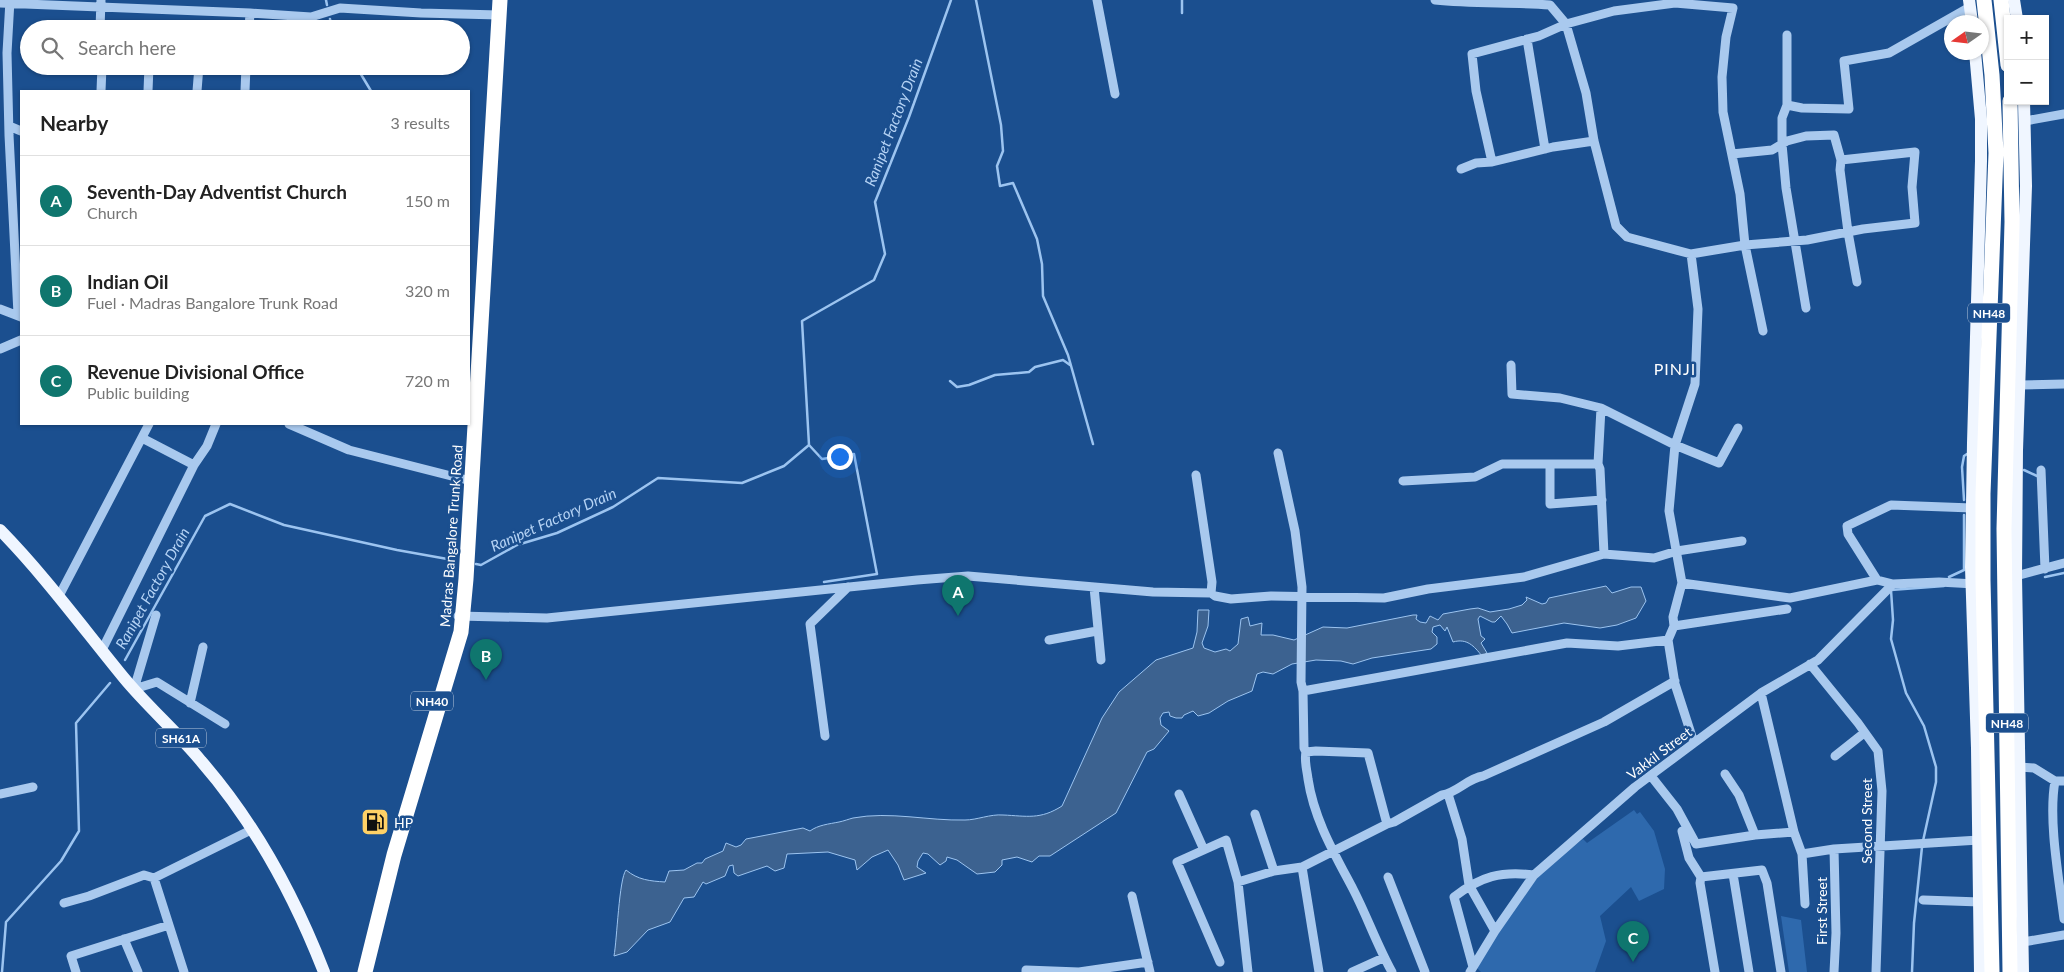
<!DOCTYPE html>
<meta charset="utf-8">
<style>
body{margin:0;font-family:Lato,sans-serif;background:#f2f2f2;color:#222}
.controls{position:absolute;right:15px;top:15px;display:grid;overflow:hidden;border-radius:0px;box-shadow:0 1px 4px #0004}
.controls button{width:45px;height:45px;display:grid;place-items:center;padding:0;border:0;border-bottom:1px solid #e0e0e0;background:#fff;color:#222;font:25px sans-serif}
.compass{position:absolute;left:1944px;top:15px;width:45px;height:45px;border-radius:50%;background:#fff;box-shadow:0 1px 4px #0004;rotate:256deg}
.you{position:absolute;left:839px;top:456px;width:18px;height:18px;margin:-12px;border:4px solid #fff;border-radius:50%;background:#1a73e8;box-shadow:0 0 0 8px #1a73e833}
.badge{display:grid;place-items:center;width:32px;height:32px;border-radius:50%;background:#0f766e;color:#fff;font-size:16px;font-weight:700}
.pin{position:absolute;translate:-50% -41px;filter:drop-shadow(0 1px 2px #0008)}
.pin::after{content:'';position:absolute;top:26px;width:18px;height:15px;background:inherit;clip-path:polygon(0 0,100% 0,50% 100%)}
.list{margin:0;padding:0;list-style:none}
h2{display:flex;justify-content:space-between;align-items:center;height:65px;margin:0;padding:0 20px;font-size:21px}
h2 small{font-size:16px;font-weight:400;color:#767676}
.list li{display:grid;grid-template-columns:32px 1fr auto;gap:15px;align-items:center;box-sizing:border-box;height:90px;padding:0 20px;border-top:1px solid #e0e0e0}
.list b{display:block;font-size:19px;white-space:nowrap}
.list p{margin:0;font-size:16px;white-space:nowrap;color:#767676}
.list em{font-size:16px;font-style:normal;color:#767676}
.icon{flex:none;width:28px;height:28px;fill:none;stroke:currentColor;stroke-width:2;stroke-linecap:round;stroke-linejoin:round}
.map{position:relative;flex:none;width:2064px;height:972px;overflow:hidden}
.search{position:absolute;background:#fff;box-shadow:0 1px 4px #0004;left:20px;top:20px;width:450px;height:55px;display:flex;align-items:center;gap:12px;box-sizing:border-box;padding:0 18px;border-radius:28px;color:#767676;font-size:19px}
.panel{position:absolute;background:#fff;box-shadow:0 1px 4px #0004;left:20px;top:90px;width:450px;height:335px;border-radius:0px}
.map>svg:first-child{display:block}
.green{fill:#2e69ad}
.water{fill:#3c6290;stroke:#9cc4f0}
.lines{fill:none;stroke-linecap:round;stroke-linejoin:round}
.stream{stroke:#9cc4f0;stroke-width:2.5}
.minor{stroke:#a9c9ee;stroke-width:9}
.major{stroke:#f0f6ff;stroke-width:12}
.highway{stroke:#fff;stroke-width:15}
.labels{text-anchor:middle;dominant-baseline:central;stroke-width:5;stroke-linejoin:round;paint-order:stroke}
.shield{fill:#1b4f8f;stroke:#bbcadd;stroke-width:1}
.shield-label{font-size:12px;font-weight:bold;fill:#fff}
.street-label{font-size:14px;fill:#fff;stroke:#1b4f8f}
.poi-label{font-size:14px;fill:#fff;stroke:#1b4f8f;text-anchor:start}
.water-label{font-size:15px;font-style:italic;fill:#b5d3f5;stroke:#1b4f8f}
.quarter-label{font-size:16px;letter-spacing:1px;fill:#fff;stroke:#1b4f8f}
</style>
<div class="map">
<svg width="2064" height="972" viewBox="0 0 2064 972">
<rect width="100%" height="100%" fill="#1b4f8f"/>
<path class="green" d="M1634,810L1637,814L1640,812L1654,831L1665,869L1664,889L1639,901L1631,887L1600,916L1606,941L1595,972H1481L1475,966L1516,905L1545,868L1583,839L1587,843Z
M1781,916L1801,920L1807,972H1789Z"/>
<path class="water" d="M1606,586L1612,593L1631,587H1641L1646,601L1636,618L1617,625L1600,628L1564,623L1512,633L1507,624L1501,616L1495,622H1492L1480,616L1478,619L1481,636L1485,639L1481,643L1487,653L1482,656C1474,646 1467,638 1453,642L1447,627L1445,631L1440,625L1433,627L1432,632L1437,637V644L1431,649L1372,658L1353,664L1341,661L1316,660L1292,664L1273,674L1263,672L1257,674L1252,691L1228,701L1209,713L1198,716L1193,711L1184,715L1182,718H1176L1170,716L1169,712L1163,713L1160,718L1161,725L1169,731L1154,749L1147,752L1116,813L1050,856H1039L1032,862L1017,857L1002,860V865L995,872L977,874L957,860L947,857L946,861L940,865L928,854L923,853L918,861L917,867L926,873L904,880L898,865L888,850L872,857L857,870L855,860L828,852L787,854L784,868L775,871L767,866L738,876L734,873L733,865L729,866L725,876L706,884L703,882L694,897L684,898L670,922L648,930L627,952L614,956C617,940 619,879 626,870C638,880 650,881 665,882L669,871L684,870L697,863H702L705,859L723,851L726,843L736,847L741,845L746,839L803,828L810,831C818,825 829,824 839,822C844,821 849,819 853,818C890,811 928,821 965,820C977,820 990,814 1003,815C1027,816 1040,820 1062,806L1102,718L1119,692L1156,660L1193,648L1197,632L1198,610H1209L1208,626L1202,643L1204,648L1215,652L1226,649L1230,651L1238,644L1241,619L1248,617L1250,626L1262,623L1261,635H1273L1294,640L1323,627L1347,628L1413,615H1417L1416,619L1420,622L1426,623L1430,616L1438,620L1443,614L1470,609L1478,608L1490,612L1509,609L1522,605L1527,600L1526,597L1542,604L1546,603L1549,598Z"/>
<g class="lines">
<path class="stream" d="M326,0L327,5
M976,0L1001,125L1003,151L997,166L1000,186L1013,183L1037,239L1042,264L1043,296L1068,355L1093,444
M1182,0V13
M330,19L332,29
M356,66L371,91
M950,381L957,387L969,385L995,375L1029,372L1035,367L1063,360L1070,365
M809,445L822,459L854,454L877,574L824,582
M2024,470L2037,476
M1964,500L1962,467L1964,456L1967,454
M476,564L481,565L517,545L557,533L613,507L658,478L742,483L784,466L809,445L802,321L874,280L885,254L875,202L909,117L951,0
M1949,577L1964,570V515
M2045,577L2064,573
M125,660L205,516L230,504L284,525L397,550L453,560
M1923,841L1936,782V767L1924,726L1906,693L1891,639L1893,620L1891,590L1944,586
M2,972L6,922L61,861L79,831L76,723L110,683
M1912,972L1914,923L1922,847"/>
<path class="minor" d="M10,0L7,53L9,135L18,314
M1097,0L1115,94
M1435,0C1473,4 1511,2 1550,5L1566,24L1586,93L1594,141L1616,226L1627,237L1691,254L1745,245L1807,240L1863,229L1915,223L1912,187L1915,152L1841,160
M0,3L250,13L311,17L340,8L421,13L499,15
M100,29L101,0
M249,29L250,13
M1787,35V105L1782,118V144L1786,188L1806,308
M1527,39L1545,149
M101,91L102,66
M148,91L149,66
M197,91L199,66
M245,91L246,66
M1787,105L1802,108L1849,109L1844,61L1889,53L1970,7
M2025,121L2064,114
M9,126L21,131
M1594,141L1553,147L1492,162L1476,91L1472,54L1539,36L1566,24L1614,11L1675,3L1733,8L1726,37L1722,77L1723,112L1740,194L1745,245L1763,331
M1732,154L1772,150L1787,141L1806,136L1834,135L1841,160L1840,170L1848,232L1857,282
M1461,169L1476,163L1492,162
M1691,254L1698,309L1695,384L1675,445L1669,511L1682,583L1673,617L1674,626L1668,640L1675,684L1694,743
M0,309L21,317
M0,349L21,340
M1511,365L1512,394L1560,398L1601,408L1675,445L1719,463L1738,428
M2020,385L2064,384
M1601,408L1598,464L1600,469L1604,554
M289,424L349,450L471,481
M142,438L194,465
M1278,453L1295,531L1302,587L1301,682L1303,691L1304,748L1306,752L1316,751L1368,753L1387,824
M1550,464V504L1602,500
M2041,470L2045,569
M1196,475L1212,582L1211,593
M1403,481L1475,477L1502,464H1598
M2016,576L2064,563
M1877,580L1848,534L1847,526L1891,505L1972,508
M1682,583L1790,598L1877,580L1893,584L1939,582L1975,584
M1094,587L1101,660
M59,596L149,424
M458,616L547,618L917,580L968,576L1153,592L1211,593L1215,596L1231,599L1271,596L1384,598L1428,589L1524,577L1604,554L1654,558L1677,551L1742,541
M1674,626L1787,609
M1049,640L1097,631
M102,650L194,465L207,446L216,424
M1810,664L1858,723L1878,751L1882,791L1876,972
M134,689L157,682L225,724
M134,689L156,615
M1303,691L1567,643L1618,646L1668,640
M1761,693L1794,832L1802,854L1805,904
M190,703L203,647
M825,736L810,624L848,587
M1306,752C1304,761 1307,770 1308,779C1314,819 1334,853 1353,889C1367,916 1377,945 1392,972
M1835,756L1864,733
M2019,767L2034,768L2055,781H2064
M1725,774L1739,795L1755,835
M1651,776L1677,809L1696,844L1755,835L1794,832
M2055,781C2048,820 2059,879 2064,919
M0,794L33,787
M1179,794L1204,850
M1448,794L1462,839L1469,885L1495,931
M1255,814L1274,871
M1682,831L1689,858L1701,877L1700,883L1715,972
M1802,854L1834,849L1979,840
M1302,867L1319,972
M1733,874L1749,972
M1388,877L1425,972
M1701,877L1762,870L1767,883L1781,972
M154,878L184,972
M1238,882L1274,871L1302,867L1387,824L1394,822L1442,795C1457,793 1468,778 1483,776L1604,722L1675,681
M1132,896L1150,972
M1923,900L1980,902
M64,903L89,896L144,875L154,878L253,829
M124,939L138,972
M2023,942L2064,935
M1220,962L1177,862L1226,840L1238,882L1248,972
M1473,967L1454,897C1481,876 1501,871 1534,875
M76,972L71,956L169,925
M1026,972V970L1079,972L1148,962
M1352,972L1383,958
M1470,972L1495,931L1534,875L1635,787L1761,693L1818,660L1893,584
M1834,972L1836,933L1834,849"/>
<path class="major" d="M1969,0L1972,22
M2014,0L2017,19
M1975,52L1981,119V161L1973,443L1971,567L1977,748L1980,972
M0,530C45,576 83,628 124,678C148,707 177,732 201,761C255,823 294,895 324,972
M2023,972L2016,576L2017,450L2026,186L2024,101"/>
<path class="highway" d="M1984,0L1992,75L1996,153L1983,494V580L1992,972
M2001,0L2008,65
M365,972L394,855L461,632L466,579L500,0
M2010,972L2004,529L2012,222L2010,101"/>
</g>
<defs>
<symbol id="fuel-square" viewBox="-11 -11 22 22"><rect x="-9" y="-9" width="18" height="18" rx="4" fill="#ffd166" stroke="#1b4f8f"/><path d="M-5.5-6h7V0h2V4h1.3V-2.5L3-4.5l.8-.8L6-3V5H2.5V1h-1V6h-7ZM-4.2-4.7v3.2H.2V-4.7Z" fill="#111"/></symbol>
</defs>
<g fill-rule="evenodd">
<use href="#fuel-square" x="359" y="806" width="32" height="32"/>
</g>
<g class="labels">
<g class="shield">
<rect x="1968" y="303.5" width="42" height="19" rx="4"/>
<rect x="411" y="691.5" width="42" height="19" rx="4"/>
<rect x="1986" y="713.5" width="42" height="19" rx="4"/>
<rect x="156" y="728.5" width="50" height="19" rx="4"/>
</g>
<g class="shield-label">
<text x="1989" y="313">NH48</text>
<text x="432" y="701">NH40</text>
<text x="2007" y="723">NH48</text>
<text x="181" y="738">SH61A</text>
</g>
<g class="street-label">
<text transform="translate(451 536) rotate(-86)">Madras Bangalore Trunk Road</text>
<text transform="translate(1659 753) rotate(-37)">Vakkil Street</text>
<text transform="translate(1866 821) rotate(-90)">Second Street</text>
<text transform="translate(1821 911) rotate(-90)">First Street</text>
</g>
<g class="poi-label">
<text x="394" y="822">HP</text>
</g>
<g class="water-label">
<text transform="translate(893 122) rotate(-69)">Ranipet Factory Drain</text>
<text transform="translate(553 519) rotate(-24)">Ranipet Factory Drain</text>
<text transform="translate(152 588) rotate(-61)">Ranipet Factory Drain</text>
</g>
<g class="quarter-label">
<text x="1675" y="368">PINJI</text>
</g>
</g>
</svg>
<div class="controls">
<button>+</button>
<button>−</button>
</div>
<svg class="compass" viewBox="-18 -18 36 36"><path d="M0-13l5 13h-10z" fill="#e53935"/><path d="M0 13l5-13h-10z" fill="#767676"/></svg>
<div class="you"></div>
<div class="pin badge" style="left:958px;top:616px">A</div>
<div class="pin badge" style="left:486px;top:680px">B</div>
<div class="pin badge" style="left:1633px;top:962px">C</div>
<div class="search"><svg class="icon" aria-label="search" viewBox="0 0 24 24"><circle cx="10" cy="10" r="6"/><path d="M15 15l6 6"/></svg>Search here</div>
<section class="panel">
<h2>Nearby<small>3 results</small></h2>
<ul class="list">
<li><span class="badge">A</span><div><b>Seventh-Day Adventist Church</b><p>Church</p></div><em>150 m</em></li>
<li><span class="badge">B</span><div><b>Indian Oil</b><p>Fuel · Madras Bangalore Trunk Road</p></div><em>320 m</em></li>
<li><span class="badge">C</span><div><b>Revenue Divisional Office</b><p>Public building</p></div><em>720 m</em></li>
</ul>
</section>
</div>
